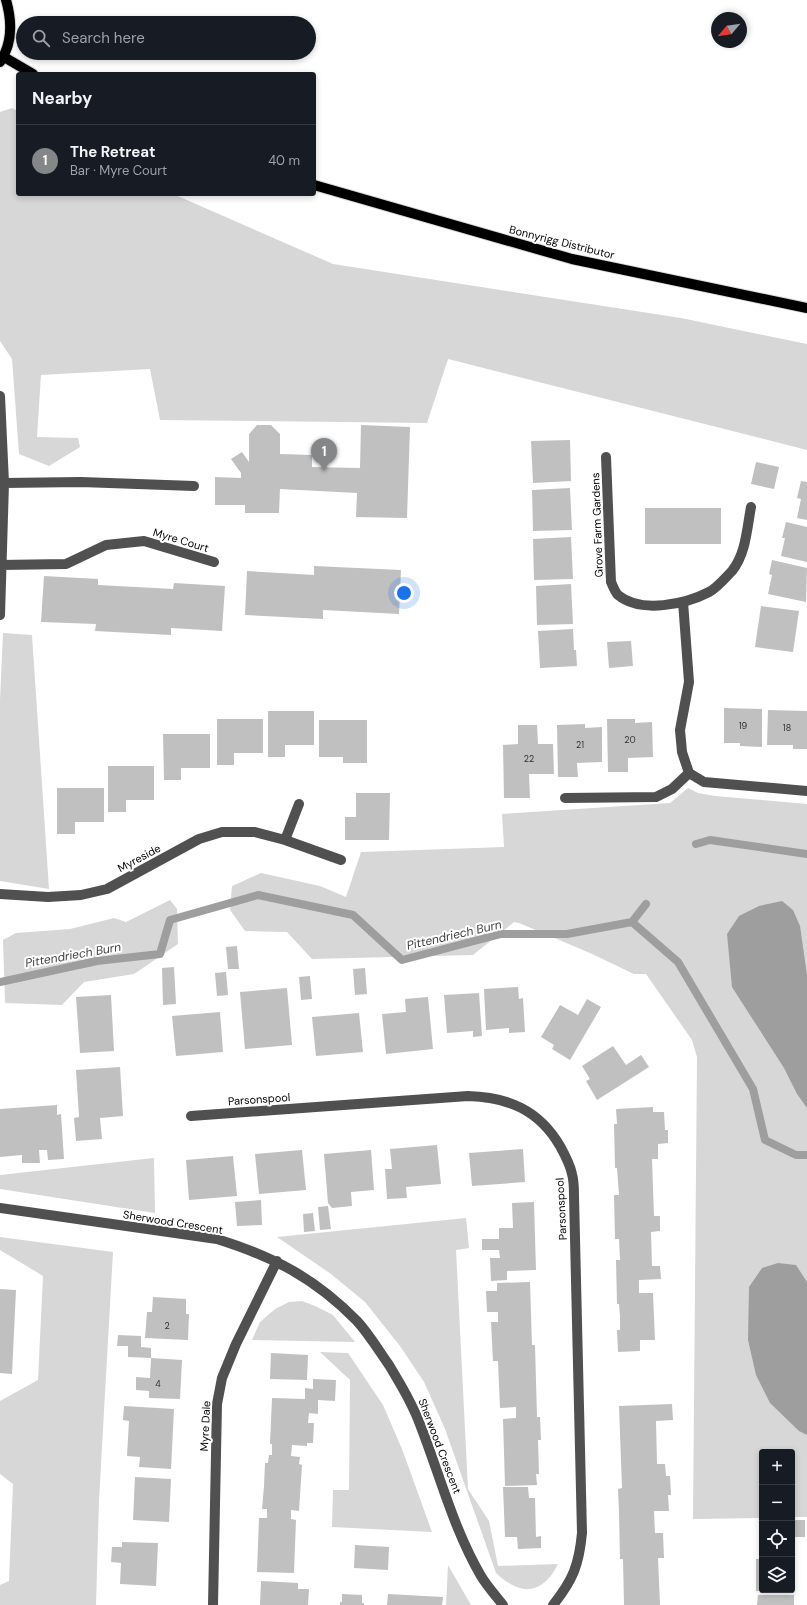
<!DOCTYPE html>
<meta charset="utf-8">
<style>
body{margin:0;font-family:"DM Sans",sans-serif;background:#20242c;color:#f1f3f6}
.controls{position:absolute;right:12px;bottom:12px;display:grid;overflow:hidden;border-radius:4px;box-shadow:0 2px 6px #0003}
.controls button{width:36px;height:36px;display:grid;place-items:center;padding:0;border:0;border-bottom:1px solid #363941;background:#171b24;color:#f1f3f6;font:20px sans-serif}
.compass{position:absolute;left:711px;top:12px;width:36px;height:36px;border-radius:50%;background:#171b24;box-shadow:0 2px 6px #0003;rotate:241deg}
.you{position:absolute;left:404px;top:593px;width:14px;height:14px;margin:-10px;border:3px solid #fff;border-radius:50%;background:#1a73e8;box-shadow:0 0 0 6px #1a73e833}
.badge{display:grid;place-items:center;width:26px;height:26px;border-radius:50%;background:#858687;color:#fff;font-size:13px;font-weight:700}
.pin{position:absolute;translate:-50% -33px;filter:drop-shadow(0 1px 2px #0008)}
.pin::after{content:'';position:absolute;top:21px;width:14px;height:12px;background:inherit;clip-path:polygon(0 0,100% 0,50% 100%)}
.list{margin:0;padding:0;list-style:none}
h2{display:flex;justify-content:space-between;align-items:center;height:52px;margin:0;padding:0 16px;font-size:17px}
h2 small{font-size:13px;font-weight:400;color:#9ea1a6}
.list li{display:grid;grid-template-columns:26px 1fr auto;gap:12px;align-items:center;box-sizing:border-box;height:72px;padding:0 16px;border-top:1px solid #363941}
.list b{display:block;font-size:15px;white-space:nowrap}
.list p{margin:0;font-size:13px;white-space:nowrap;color:#9ea1a6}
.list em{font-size:13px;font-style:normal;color:#9ea1a6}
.icon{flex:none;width:22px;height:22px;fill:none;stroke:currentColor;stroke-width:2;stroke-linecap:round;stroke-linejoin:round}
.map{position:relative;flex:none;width:807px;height:1605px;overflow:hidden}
.search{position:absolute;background:#171b24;box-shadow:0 2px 6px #0003;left:16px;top:16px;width:300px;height:44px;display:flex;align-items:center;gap:10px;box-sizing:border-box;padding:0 14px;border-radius:22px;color:#9ea1a6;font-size:15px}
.panel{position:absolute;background:#171b24;box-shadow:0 2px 6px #0003;left:16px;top:72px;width:300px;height:124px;border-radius:4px}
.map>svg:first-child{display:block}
.green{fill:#d7d7d7}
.water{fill:#9e9e9e}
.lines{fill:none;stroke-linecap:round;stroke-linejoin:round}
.stream{stroke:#9e9e9e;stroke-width:8}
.building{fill:#c0c0c0}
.major-casing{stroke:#dbdbdb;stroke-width:12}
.minor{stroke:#505050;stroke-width:10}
.major{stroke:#000;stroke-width:10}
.labels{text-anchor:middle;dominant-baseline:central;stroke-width:4;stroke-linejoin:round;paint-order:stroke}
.number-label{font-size:9px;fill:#303030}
.street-label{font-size:11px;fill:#000;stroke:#fff}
.water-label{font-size:12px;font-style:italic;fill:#3f3f3f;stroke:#fff}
</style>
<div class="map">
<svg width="807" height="1605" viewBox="0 0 807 1605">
<rect width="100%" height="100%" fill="#fff"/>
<path class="green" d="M12,108L18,111V194H173L333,264L681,318L807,344V450L448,359L427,423L160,420L150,369L41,375L37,437L78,438L80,447L49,466L19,454L12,359L0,341V112Z
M3,633L32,635L49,889L0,881V700Z
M688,788L698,793L715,796L807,804V1517H792V1452H762V1518L693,1519L697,1057L692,1040L646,974H634L590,953L519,923L514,922L473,955L312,959L287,932L245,931L230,910L232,886L261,873L320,886L346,897L361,852L504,847L502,814L670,803Z
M170,900L177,909L178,944L134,974L84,982L62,1005L5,1003L3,940L16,933L70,929L114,918L126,922Z
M154,1158L155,1213L0,1189V1175Z
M466,1218L469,1248L456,1250L468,1489L489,1521L498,1566L558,1564C555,1569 553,1574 549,1578C531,1598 512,1588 496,1573L445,1429L424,1382L400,1346L365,1302L331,1274L277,1237Z
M0,1237L113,1252L99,1500L96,1605H0V1585L9,1581L13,1484L0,1474V1401L38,1380L43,1276L0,1250Z
M302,1301L315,1306L333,1315L355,1342L252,1340L260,1322L275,1309L289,1302Z
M320,1352L348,1353L383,1405L402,1449L432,1532L332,1527L333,1490H349L350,1380Z
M448,1565L471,1605H446Z"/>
<path class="water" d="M782,901L793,910L800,926L807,975V1108L797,1094L784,1068L732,987L727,934L739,916L759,906Z
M778,1263L796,1265L807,1282V1435L799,1431L770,1403L756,1375L748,1340L749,1287L762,1268Z"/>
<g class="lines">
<path class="stream" d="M696,844L710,840L807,854
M632,922L646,904
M0,982L97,961L160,954L170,920L258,895L353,915L402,960L501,934H567L632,922L678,962L753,1089L765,1140L796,1155H807"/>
</g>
<path class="building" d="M257,425H271L280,434V454L312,455V467L360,468L361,425L410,427L407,518L356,517L357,493L280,489L279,513H245V505H215V477L241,478V473L231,459L242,452L249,462V434Z
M570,440L571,481L533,483L531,441Z
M756,462L779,467L774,489L751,484Z
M801,481L807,482V520L797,518L801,499L797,498Z
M570,488L572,530L533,531L532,490Z
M645,508H721V544H645Z
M786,522L807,527V562L781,556L785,538H782Z
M571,537L573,579L534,580L533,539Z
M772,560L807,568L806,602L768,594L772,575L769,574Z
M314,566L401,570L399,614L323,610V619L245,615L247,571L314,575Z
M44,576L98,579V585L155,588L173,589L174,583L225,586L222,631L171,628V635L95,631L96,624L41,622Z
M571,584L573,624L537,625L536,586Z
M761,606L799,611L793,652L755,647Z
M573,629L574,650H576L577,666L540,668L538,631Z
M631,641L633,666L609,668L607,642Z
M724,708L762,709V747L740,746V743H724Z
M768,710L807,711V749H793V745H767Z
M268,711H314V745H285V757H268Z
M217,719H263V753H234V765H217Z
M607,719H635V723L652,722L653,757L628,758V772H608Z
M319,720H367V763H343V757H319Z
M585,724V728L602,727V762L577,763L578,777H558L557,725Z
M518,725H537L538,744H553L554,774H529L530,798H504L503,745L518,744Z
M163,734H210V768H181V780H164Z
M108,766H154V800H126V812H108Z
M57,788H104V822H75V834H57Z
M356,793H390L389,840H345V817H356Z
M237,946L239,969H228L226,947Z
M174,967L176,1004L163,1005L162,968Z
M365,968L367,994L355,995L353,969Z
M226,972L228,995L217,996L215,973Z
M310,976L312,999L301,1000L299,977Z
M518,987L519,999L523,998L525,1032L509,1033V1028L486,1030L484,989Z
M287,988L292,1045L245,1049L240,992Z
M479,993L482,1036L473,1037V1031L447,1033L444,995Z
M111,995L114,1051L80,1053L76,997Z
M428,997L433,1049L386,1054L382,1014L406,1012L405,999Z
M587,999L601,1007L570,1060L552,1049L554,1045L541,1037L560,1005L578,1015Z
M220,1012L223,1052L176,1056L172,1016Z
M359,1013L363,1052L316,1056L312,1017Z
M613,1046L626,1065L641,1055L649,1067L597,1100L586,1081L590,1079L582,1066Z
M120,1067L123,1116L100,1118L102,1139L76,1141L74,1118L79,1117L76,1070Z
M57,1105V1115L61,1114L64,1159L48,1160L47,1150H39L40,1163H22V1155L0,1157V1109Z
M653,1107V1112H664L665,1130H668V1143L658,1144V1159H652L654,1216H660V1231L651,1232L652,1266H660L661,1279L639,1280V1293H653L655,1340H640V1351L618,1352L617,1330H620V1317L619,1304H617L616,1260H620L619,1239H615L614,1195H619L617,1168H615L614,1124H617L616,1109Z
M437,1145L441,1184L406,1187L407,1198L387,1199L385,1169H392L390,1149Z
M523,1149L525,1182L472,1186L469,1153Z
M302,1150L306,1190L259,1194L255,1154Z
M371,1150L374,1190L351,1192L352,1206L332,1208L328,1203L324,1154Z
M233,1156L237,1196L189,1200L186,1160Z
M261,1200L262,1225L237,1226L235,1202Z
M534,1202L536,1270L507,1271V1280L491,1281L490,1258H500L499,1250H482V1239H499V1228H513L512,1203Z
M328,1206L331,1229L320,1230L318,1207Z
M313,1213L315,1231L304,1232L303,1214Z
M530,1282L532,1345H535L537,1417H540L541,1440H538L539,1474H536L537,1485L505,1486L503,1419L516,1418V1407L500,1408L498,1361H493L491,1322H498V1312H487L486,1291H497V1283Z
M0,1289L16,1290L12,1374L0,1373Z
M153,1297L186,1299V1314H189L188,1340L145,1338L147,1312H152Z
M118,1335L141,1336V1347L151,1348V1358L128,1357V1346H117Z
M271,1353L308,1355L307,1380L270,1379Z
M151,1358L182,1360L180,1399L149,1398V1391L136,1390V1377L150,1378Z
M313,1379L336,1380L335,1401L318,1400V1414L309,1413L308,1423H314L313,1443H307V1446L292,1445L291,1456L300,1457L299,1464L302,1465L299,1511L291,1510V1519L296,1520L294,1573L257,1572L259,1518H267V1509H262L264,1486L265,1463H268L269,1455H272V1444H270L272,1398L305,1399V1388L313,1389Z
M672,1404L673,1420L656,1421L657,1464H665L666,1476H670L671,1495H668L669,1511H654L655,1533H663L664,1558H658L660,1605H624L623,1559H620L619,1512L618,1489L622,1488L619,1406Z
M124,1406L174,1409L171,1469L139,1467L140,1457L127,1456L129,1421L123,1420Z
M135,1477L171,1479L169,1522L133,1520Z
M503,1487H528L529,1498H535L536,1537L541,1536V1548L518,1549L517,1537H505Z
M760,1520H762V1555H759Z
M792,1520H805V1537H795L794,1555H792Z
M122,1542L158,1543L156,1586L120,1584L121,1563L111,1562L112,1547H122Z
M355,1545L389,1547L388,1570L354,1568Z
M756,1559H762V1591H756Z
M792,1560H794V1592L775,1591V1590H792Z
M261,1581L298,1583V1589H309L308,1605H260Z
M342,1594L362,1595V1603H364V1605H340V1602H342Z
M388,1594L443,1597L442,1605H387Z
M758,1595H794V1605H757Z"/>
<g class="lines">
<defs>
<path id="major" d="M4,57L33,74
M0,62C13,43 12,21 6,0
M314,185L572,259L807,308"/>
</defs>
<use href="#major" class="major-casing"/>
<path class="minor" d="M0,396L4,483L0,615
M606,457L611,582C613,586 615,592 618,595C641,614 686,604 709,592C717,588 726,577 732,571C746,554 747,528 751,507
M4,483L81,482L194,486
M0,565L66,564L106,545L144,541L214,562
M683,602L689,682L680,730L682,752L689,773L704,782L807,791
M565,798L656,797L672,789L689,773
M285,840L299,804
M0,894L48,897L81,895L107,889L199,839L222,832H255L285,840L341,860
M191,1116L468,1096C508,1097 539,1110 560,1146C565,1155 570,1164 572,1174C574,1181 574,1189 574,1196L582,1533C579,1565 573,1580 553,1605
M0,1208L217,1239C274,1257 315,1278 357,1321C369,1334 379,1351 389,1365C401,1385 413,1405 421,1427C440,1476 454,1530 481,1576C487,1586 496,1596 503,1605
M213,1605L217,1404L222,1378L236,1344L277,1261"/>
<use href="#major" class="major"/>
</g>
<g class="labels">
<g class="number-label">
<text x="743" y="726">19</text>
<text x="787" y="728">18</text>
<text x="630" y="740">20</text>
<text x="580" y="745">21</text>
<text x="529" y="759">22</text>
<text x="167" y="1326">2</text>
<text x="158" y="1384">4</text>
</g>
<g class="street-label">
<text transform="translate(562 242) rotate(14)">Bonnyrigg Distributor</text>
<text transform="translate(597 525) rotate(-92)">Grove Farm Gardens</text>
<text transform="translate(181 540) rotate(17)">Myre Court</text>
<text transform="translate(139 858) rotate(-28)">Myreside</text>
<text transform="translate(259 1099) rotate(-4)">Parsonspool</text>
<text transform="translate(561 1209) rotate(-93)">Parsonspool</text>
<text transform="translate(173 1222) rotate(9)">Sherwood Crescent</text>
<text transform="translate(205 1426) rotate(-87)">Myre Dale</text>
<text transform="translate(440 1446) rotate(69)">Sherwood Crescent</text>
</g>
<g class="water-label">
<text transform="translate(454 935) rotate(-13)">Pittendriech Burn</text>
<text transform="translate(73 955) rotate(-10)">Pittendriech Burn</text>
</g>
</g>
</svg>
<div class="controls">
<button>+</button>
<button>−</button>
<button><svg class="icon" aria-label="locate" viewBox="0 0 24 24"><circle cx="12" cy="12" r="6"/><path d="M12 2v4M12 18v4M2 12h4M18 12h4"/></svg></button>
<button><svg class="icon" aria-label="layers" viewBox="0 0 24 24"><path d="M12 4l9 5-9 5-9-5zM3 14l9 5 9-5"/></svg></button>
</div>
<svg class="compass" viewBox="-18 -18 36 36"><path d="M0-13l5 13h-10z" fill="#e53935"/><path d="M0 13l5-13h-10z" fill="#9ea1a6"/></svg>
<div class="you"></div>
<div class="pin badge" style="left:324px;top:471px">1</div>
<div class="search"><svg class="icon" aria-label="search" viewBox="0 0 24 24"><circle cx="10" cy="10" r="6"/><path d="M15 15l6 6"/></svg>Search here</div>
<section class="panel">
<h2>Nearby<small></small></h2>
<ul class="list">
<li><span class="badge">1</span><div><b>The Retreat</b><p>Bar · Myre Court</p></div><em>40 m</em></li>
</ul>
</section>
</div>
